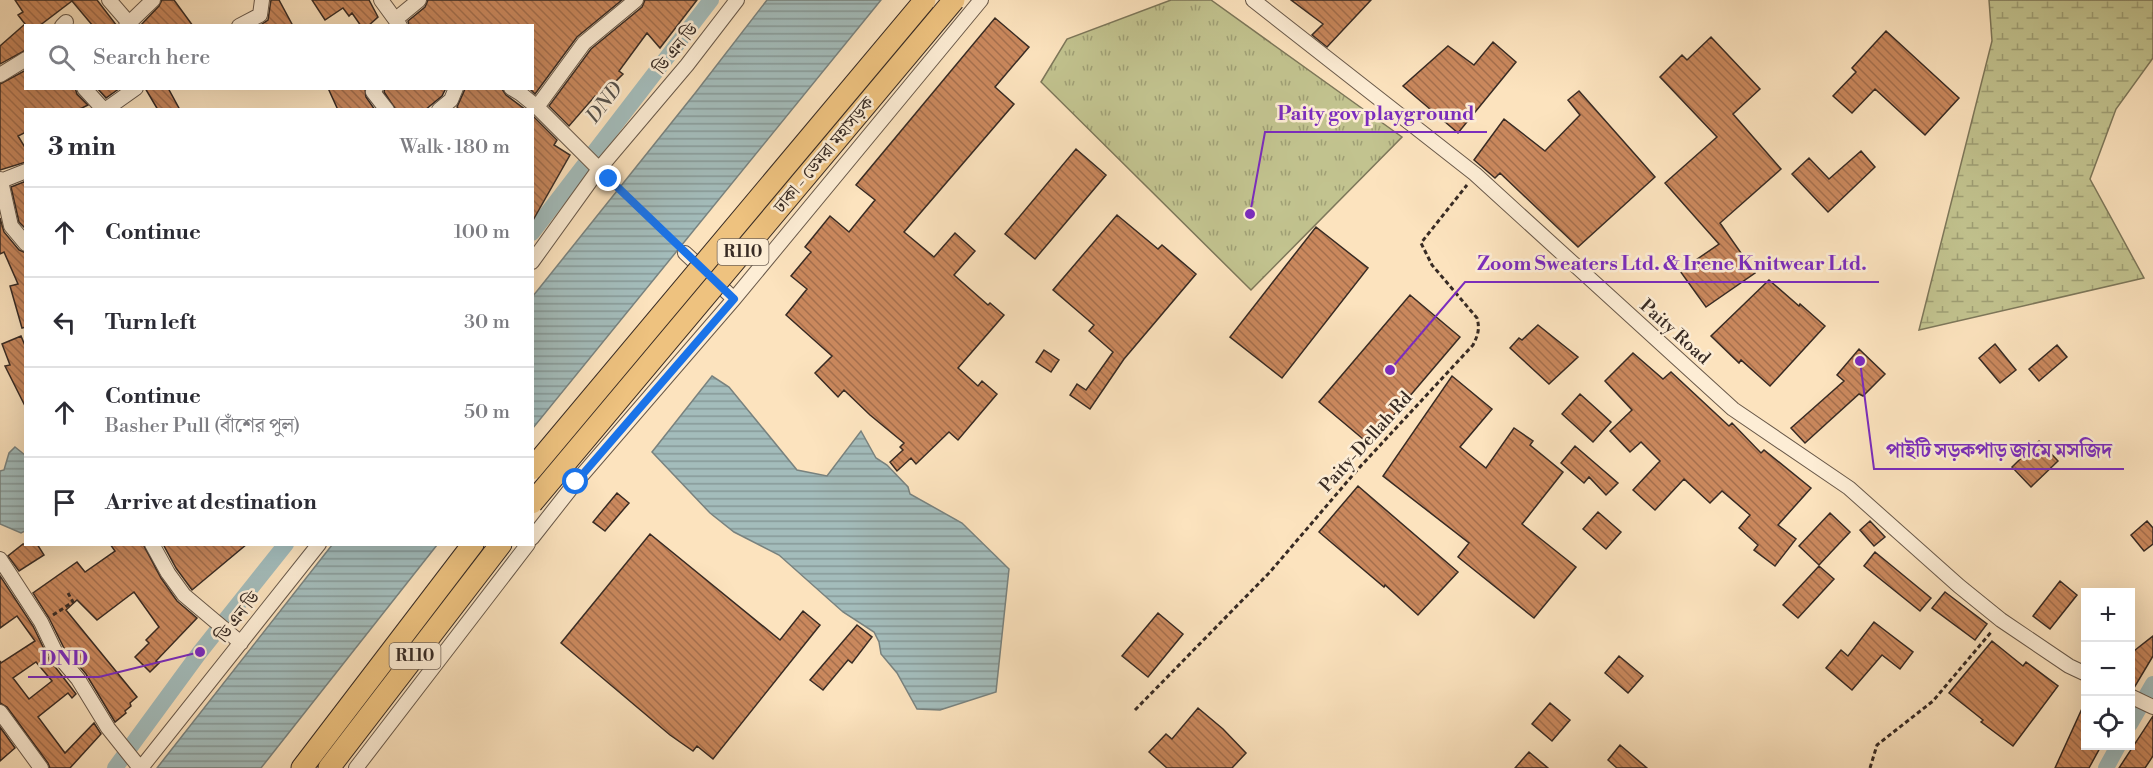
<!DOCTYPE html>
<meta charset="utf-8">
<style>
body{margin:0;font-family:"Libre Bodoni","Noto Serif Bengali",serif;background:#f7f7f7;color:#2b2b33}
.controls{position:absolute;right:18px;bottom:18px;display:grid;overflow:hidden;border-radius:0px;box-shadow:0 6px 24px #0002}
.controls button{width:54px;height:54px;display:grid;place-items:center;padding:0;border:0;border-bottom:2px solid #e1e1e2;background:#fff;color:#2b2b33;font:30px sans-serif}
.stop{position:absolute;width:18px;height:18px;margin:-14px;border:4px solid #1a73e8;border-radius:50%;background:#fff}
.stop.end{background:#1a73e8;border-color:#fff;box-shadow:0 2px 6px #0008}
.list{margin:0;padding:0;list-style:none}
h2{display:flex;justify-content:space-between;align-items:center;height:78px;margin:0;padding:0 24px;font-size:26px}
h2 small{font-size:20px;font-weight:400;color:#7c7c81}
.list li{display:grid;grid-template-columns:39px 1fr auto;gap:18px;align-items:center;box-sizing:border-box;height:90px;padding:0 24px;border-top:2px solid #e1e1e2}
.list b{display:block;font-size:22px;white-space:nowrap}
.list p{margin:0;font-size:20px;white-space:nowrap;color:#7c7c81}
.list em{font-size:20px;font-style:normal;color:#7c7c81}
.icon{flex:none;width:33px;height:33px;fill:none;stroke:currentColor;stroke-width:2;stroke-linecap:round;stroke-linejoin:round}
.map{position:relative;flex:none;width:2153px;height:768px;overflow:hidden}
.search{position:absolute;background:#fff;box-shadow:0 6px 24px #0002;left:24px;top:24px;width:510px;height:66px;display:flex;align-items:center;gap:15px;box-sizing:border-box;padding:0 21px;border-radius:0px;color:#7c7c81;font-size:22px}
.panel{position:absolute;background:#fff;box-shadow:0 6px 24px #0002;left:24px;top:108px;width:510px;height:438px;border-radius:0px}
.map>svg:first-child{display:block}
.grass{fill:url(#grass-tufts);stroke:#7d775a;stroke-width:1.5}
.wetland{fill:url(#wetland-marsh);stroke:#7d775a;stroke-width:1.5}
.water{fill:url(#water-rules);stroke:#78827f;stroke-width:1.5}
.lines{fill:none;stroke-linecap:round;stroke-linejoin:round}
.canal{stroke:#a3bcbb;stroke-width:16}
.building{fill:url(#building-back-hatch);stroke:#382b24;stroke-width:1.5;fill-rule:evenodd}
.street-casing{stroke:#69594a;stroke-width:16}
.primary-casing{stroke:#382b24;stroke-width:23}
.path{stroke:#382b24;stroke-width:3;stroke-dasharray:4.5 3;stroke-linecap:butt}
.street{stroke:#fdedd5;stroke-width:14}
.primary{stroke:#eec27f;stroke-width:21}
.primary-bridge-casing{stroke:#382b24;stroke-width:23;stroke-linecap:butt}
.primary-bridge{stroke:#eec27f;stroke-width:21}
.route{stroke:#1a73e8;stroke-width:8}
.labels{text-anchor:middle;dominant-baseline:central;stroke-width:5;stroke-linejoin:round;paint-order:stroke}
.shield{fill:#fdedd5;stroke:#736559;stroke-width:1.5}
.shield-label{font-size:16px;font-weight:bold;fill:#382b24}
.street-label{font-size:18px;fill:#382b24;stroke:#fdedd5}
.water-label{font-size:20px;font-style:italic;fill:#534f4a;stroke:#fdedd5}
.leader{fill:none;stroke:#7b2cbf;stroke-width:2}
.callout-dot{fill:#7b2cbf;stroke:#fdedd5;stroke-width:2}
.callout-label{font-size:20px;text-anchor:middle;font-weight:bold;fill:#7b2cbf;stroke:#fdedd5;stroke-width:5;stroke-linejoin:round;paint-order:stroke}
</style>
<div class="map">
<svg width="2153" height="768" viewBox="0 0 2153 768">
<defs>
<pattern id="grass-tufts" width="24" height="20" patternUnits="userSpaceOnUse" patternTransform="scale(1.5)"><rect width="24" height="20" fill="#c2c38f"/><path d="M3 7l-1-3M5 7V3M7 7l1-3M15 17l-1-3M17 17v-4M19 17l1-3" fill="none" stroke="#9f9f75"/></pattern>
<pattern id="wetland-marsh" width="20" height="14" patternUnits="userSpaceOnUse" patternTransform="scale(1.5)"><rect width="20" height="14" fill="#c2c38f"/><path d="M1 5h8M5 5V1M11 12h8M15 12V8" fill="none" stroke="#9f9f75"/></pattern>
<pattern id="water-rules" width="6" height="5" patternUnits="userSpaceOnUse" patternTransform="scale(1.5)"><rect width="6" height="5" fill="#a3bcbb"/><path d="M0 2.5h6" fill="none" stroke="#869998"/></pattern>
<pattern id="building-back-hatch" width="6" height="6" patternUnits="userSpaceOnUse" patternTransform="scale(1.5)"><rect width="6" height="6" fill="#ca885d"/><path d="M-1 5l2 2M0 0l6 6M5-1l2 2" fill="none" stroke="#a56f4d"/></pattern>
</defs>
<rect width="100%" height="100%" fill="#fce3be"/>
<filter id="stains"><feTurbulence type="fractalNoise" baseFrequency=".00333" numOctaves="4"/><feColorMatrix values="0 0 0 0 .2 0 0 0 0 .09 0 0 0 0 .02 0 0 0 .5 -.17"/></filter>
<radialGradient id="worn" r=".72"><stop offset=".6" stop-color="#630" stop-opacity="0"/><stop offset="1" stop-color="#630" stop-opacity=".3"/></radialGradient>
<path class="grass" d="M1171,0H1211L1402,137L1251,290L1041,82L1067,39Z"/>
<path class="wetland" d="M1989,0H2153V58L2116,109L2090,179L2144,278L1919,330L1992,41Z"/>
<path class="water" d="M767,0H881L533,428V296L696,92Z
M712,376L729,387L797,470L827,476L861,431L876,458L887,465L908,487L910,494L962,523L1009,569L996,692L940,710L917,709L897,673L881,654L879,642L874,632L843,612L779,555L734,532L710,513L652,452Z
M15,447L25,455V531L21,533L0,524V471L4,470L9,453Z
M332,545H437L261,768H157Z"/>
<g class="lines">
<path class="canal" d="M532,233L711,0
M2130,724L2153,684
M115,768L200,652L286,544
M2106,768L2118,746"/>
</g>
<path class="building" d="M15,0H97L117,26H93L72,1L39,26H26V50L0,64V46L25,24L18,15L23,12Z
M162,0H174L193,26H140L159,6Z
M271,0H279L293,26H259L268,20Z
M312,0H369L378,17L368,26H361L352,13L349,16L343,8L325,20Z
M428,0H622L577,37L535,94L529,88H532V26H409L408,21L425,7Z
M645,0H697L660,48L647,33L619,71L623,74L598,99L595,96L569,126L549,106L591,49L642,7Z
M1291,0H1371L1327,47L1312,35L1323,24Z
M995,18L1029,47L995,87L1014,104L904,232L934,257L955,233L975,251L954,275L988,305L990,303L1004,315L958,368L978,386L982,381L997,394L958,440L949,432L916,464L911,458L897,471L890,462L903,450L900,447L904,443L870,415L844,390L838,397L815,373L832,356L786,315L807,289L791,276L811,252L805,247L830,216L849,232L875,200L856,185Z
M1886,31L1959,98L1925,135L1875,89L1852,113L1833,96L1856,72L1852,68Z
M1711,37L1760,89L1733,114L1781,169L1720,223L1755,273L1706,307L1680,271L1719,244L1665,183L1717,137L1660,77L1682,55L1687,60Z
M1493,42L1516,62L1458,133L1403,86L1448,46L1474,65Z
M26,70V88H75L77,94L88,105L78,110H26V132L18,136L26,149V162L0,170V84Z
M97,88H120L106,98Z
M145,88H168L180,110H158Z
M328,88H365L366,97L375,110H338Z
M385,88H446L442,96L425,110H396L384,92Z
M465,89H502L506,95L526,110H459L457,107Z
M1579,91L1655,177L1578,247L1500,173L1495,178L1474,160L1504,119L1545,151L1580,115L1568,100Z
M532,115L557,140L554,145L570,155L532,222Z
M1076,149L1106,175L1035,259L1005,234Z
M1861,151L1875,167L1828,212L1792,174L1809,158L1829,179Z
M26,181V229L19,222L11,187Z
M1117,215L1158,249L1162,245L1196,274L1124,359L1090,409L1070,395L1077,384L1086,390L1113,352L1089,331L1094,325L1053,290Z
M0,218L4,232L19,250L26,253V327L22,328L10,286L18,284L4,252L0,254Z
M1316,227L1368,268L1282,378L1230,337Z
M1769,280L1799,306L1800,304L1825,326L1770,386L1741,360L1739,363L1711,336Z
M1410,295L1460,337L1369,444L1319,402Z
M1538,325L1578,357L1549,384L1510,348L1519,338L1522,340Z
M21,336L26,348V408L5,366L10,365L2,344Z
M1995,344L2016,370L2000,383L1979,358Z
M2057,345L2067,357L2039,381L2029,369Z
M1859,349L1885,374L1863,396L1859,394L1805,443L1791,428L1844,381L1837,375Z
M1044,350L1059,360L1051,372L1036,362Z
M1633,353L1663,379L1671,372L1729,426L1732,423L1761,453L1764,450L1811,488L1778,525L1796,539L1775,566L1754,550L1758,545L1739,528L1750,515L1722,491L1710,503L1684,479L1655,510L1633,490L1660,461L1641,442L1630,452L1610,431L1632,410L1605,381Z
M1452,376L1492,409L1460,447L1486,468L1514,428L1533,441L1530,445L1563,472L1522,524L1576,567L1534,618L1458,557L1469,543L1383,476Z
M1580,394L1611,422L1593,442L1562,414Z
M2039,441L2058,461L2031,487L2012,467Z
M1575,446L1618,483L1606,495L1589,477L1584,483L1561,463Z
M1358,486L1458,572L1418,615L1385,585L1384,587L1319,532Z
M617,493L629,503L605,531L593,522Z
M1598,512L1621,532L1606,549L1583,529Z
M1830,513L1850,532L1819,565L1799,546Z
M1870,521L1885,537L1874,546L1860,530Z
M2147,521L2153,528V544L2144,551L2131,535Z
M650,534L780,640L803,611L820,625L713,759L697,746L693,751L670,735L561,643Z
M23,544H37L44,555L19,571L8,556Z
M110,544H143L161,578L177,601L197,618L156,661L159,663L150,672L135,657L149,643L146,640L159,627L134,592L97,620L77,600L66,610L137,697L130,703L131,706L125,711L126,713L115,722L86,674L64,648L49,618L33,593L77,562L85,572L115,551Z
M163,544H247L192,590L176,568Z
M1875,552L1931,598L1920,611L1864,566Z
M1819,566L1834,579L1798,618L1783,605Z
M0,576L33,626L49,659L76,694L72,698L68,693L38,717L65,753L94,723L101,734L70,768H50L48,763L7,707L0,703V661L1,663L35,641L17,616L0,628ZM36,662L52,681L29,699L13,678Z
M2060,581L2077,595L2050,629L2033,616Z
M1945,592L1987,624L1975,640L1932,608Z
M1158,613L1183,634L1148,677L1122,656Z
M1874,622L1913,652L1900,669L1882,655L1852,690L1826,668L1841,650L1848,656Z
M857,625L872,637L852,663L848,660L823,690L810,680Z
M2153,636V656L2134,688L2130,687V654Z
M1992,641L2023,666L2026,662L2058,686L2013,746L1981,722L1983,720L1949,693Z
M1619,656L1643,676L1628,693L1605,673Z
M2085,702V746H2101L2089,768H2055Z
M1550,703L1570,720L1552,741L1532,724Z
M1198,708L1223,729L1246,753L1232,768H1167L1149,752L1166,734L1172,739Z
M2153,716V756L2145,768H2119Z
M0,727L15,748L0,761Z
M1620,745L1647,768H1617L1608,760Z
M1529,752L1548,768H1515Z"/>
<g class="lines">
<defs>
<path id="street" d="M109,0L129,23
M381,0L400,26
M1253,0L1475,174L1733,409L1849,488L1959,586L2001,620L2069,666L2086,674
M396,19L419,0
M62,26L66,22
M126,26L153,0
M239,26L260,15L262,0
M0,75L26,59
M84,88L104,110
M376,88L373,92L387,110
M511,88L521,94L537,107L609,179
M537,107L584,43L636,0
M105,110L136,88
M439,110L451,100L456,88
M0,179L1,181L26,171
M1,181L11,226L26,244
M685,253L734,299
M532,262L599,169L687,65L737,0
M532,538L576,482L734,299L981,0
M152,544L168,573L184,595L241,643
M0,559L41,622L56,653L78,679L108,728L140,768
M2130,696L2153,707
M0,712L41,768
M141,768L319,544
M356,768L528,544"/>
<path id="primary" d="M302,768L473,544
M329,768L501,544"/>
</defs>
<use href="#street" class="street-casing"/>
<use href="#primary" class="primary-casing"/>
<path class="path" d="M617,187L675,243
M53,615L73,602L68,593
M1135,710L1270,572L1358,469L1473,345C1478,335 1480,329 1477,318L1432,265L1421,243L1467,185
M1870,768L1877,745L1933,701L1992,631"/>
<use href="#street" class="street"/>
<use href="#primary" class="primary"/>
<defs>
<path id="primary-bridge" d="M532,469L925,0
M532,503L954,0"/>
</defs>
<use href="#primary-bridge" class="primary-bridge-casing"/>
<use href="#primary-bridge" class="primary-bridge"/>
</g>
<g class="lines">
<path class="route" d="M576,482L734,299L609,179"/>
</g>
<g class="labels">
<g class="shield">
<rect x="717.5" y="239" width="51" height="26" rx="4.5"/>
<rect x="389.5" y="643" width="51" height="26" rx="4.5"/>
</g>
<g class="shield-label">
<text x="743" y="252">R110</text>
<text x="415" y="656">R110</text>
</g>
<g class="street-label">
<text transform="translate(676 49) rotate(-51)">ডি এন ডি</text>
<text transform="translate(824 155) rotate(-50)">ঢাকা - ডেমরা মহাসড়ক</text>
<text transform="translate(1675 332) rotate(42)">Paity Road</text>
<text transform="translate(1366 442) rotate(-48)">Paity-Dellah Rd</text>
<text transform="translate(238 617) rotate(-52)">ডি এন ডি</text>
</g>
<g class="water-label">
<text transform="translate(605 103) rotate(-52)">DND</text>
</g>
</g>
<path class="leader" d="M1250 214L1265 132H1487M1390 370L1465 282H1879M1860 361L1874 469H2124M200 652L99 677H28"/>
<g class="callout-dot">
<circle cx="1250" cy="214" r="6"/>
<circle cx="1390" cy="370" r="6"/>
<circle cx="1860" cy="361" r="6"/>
<circle cx="200" cy="652" r="6"/>
</g>
<g class="callout-label">
<text x="1376" y="120">Paity gov playground</text>
<text x="1672" y="270">Zoom Sweaters Ltd. &amp; Irene Knitwear Ltd.</text>
<text x="1999" y="457">পাইটি সড়কপাড় জামে মসজিদ</text>
<text x="64" y="665">DND</text>
</g>
<rect width="100%" height="100%" filter="url(#stains)"/>
<rect width="100%" height="100%" fill="url(#worn)"/>
</svg>
<div class="controls">
<button>+</button>
<button>−</button>
<button><svg class="icon" aria-label="locate" viewBox="0 0 24 24"><circle cx="12" cy="12" r="6"/><path d="M12 2v4M12 18v4M2 12h4M18 12h4"/></svg></button>
</div>
<div class="stop" style="left:576px;top:482px"></div>
<div class="stop end" style="left:609px;top:179px"></div>
<div class="search"><svg class="icon" aria-label="search" viewBox="0 0 24 24"><circle cx="10" cy="10" r="6"/><path d="M15 15l6 6"/></svg>Search here</div>
<section class="panel">
<h2>3 min<small>Walk · 180 m</small></h2>
<ul class="list">
<li><svg class="icon" aria-label="ahead" viewBox="0 0 24 24"><path d="M12 20V5M6 11l6-6 6 6"/></svg><div><b>Continue</b></div><em>100 m</em></li>
<li><svg class="icon" aria-label="left" viewBox="0 0 24 24"><path d="M17 20v-9H6M10 6l-5 5 5 5"/></svg><div><b>Turn left</b></div><em>30 m</em></li>
<li><svg class="icon" aria-label="ahead" viewBox="0 0 24 24"><path d="M12 20V5M6 11l6-6 6 6"/></svg><div><b>Continue</b><p>Basher Pull (বাঁশের পুল)</p></div><em>50 m</em></li>
<li><svg class="icon" aria-label="arrive" viewBox="0 0 24 24"><path d="M6 21V4h12l-3 4 3 4H6"/></svg><div><b>Arrive at destination</b></div></li>
</ul>
</section>
</div>
